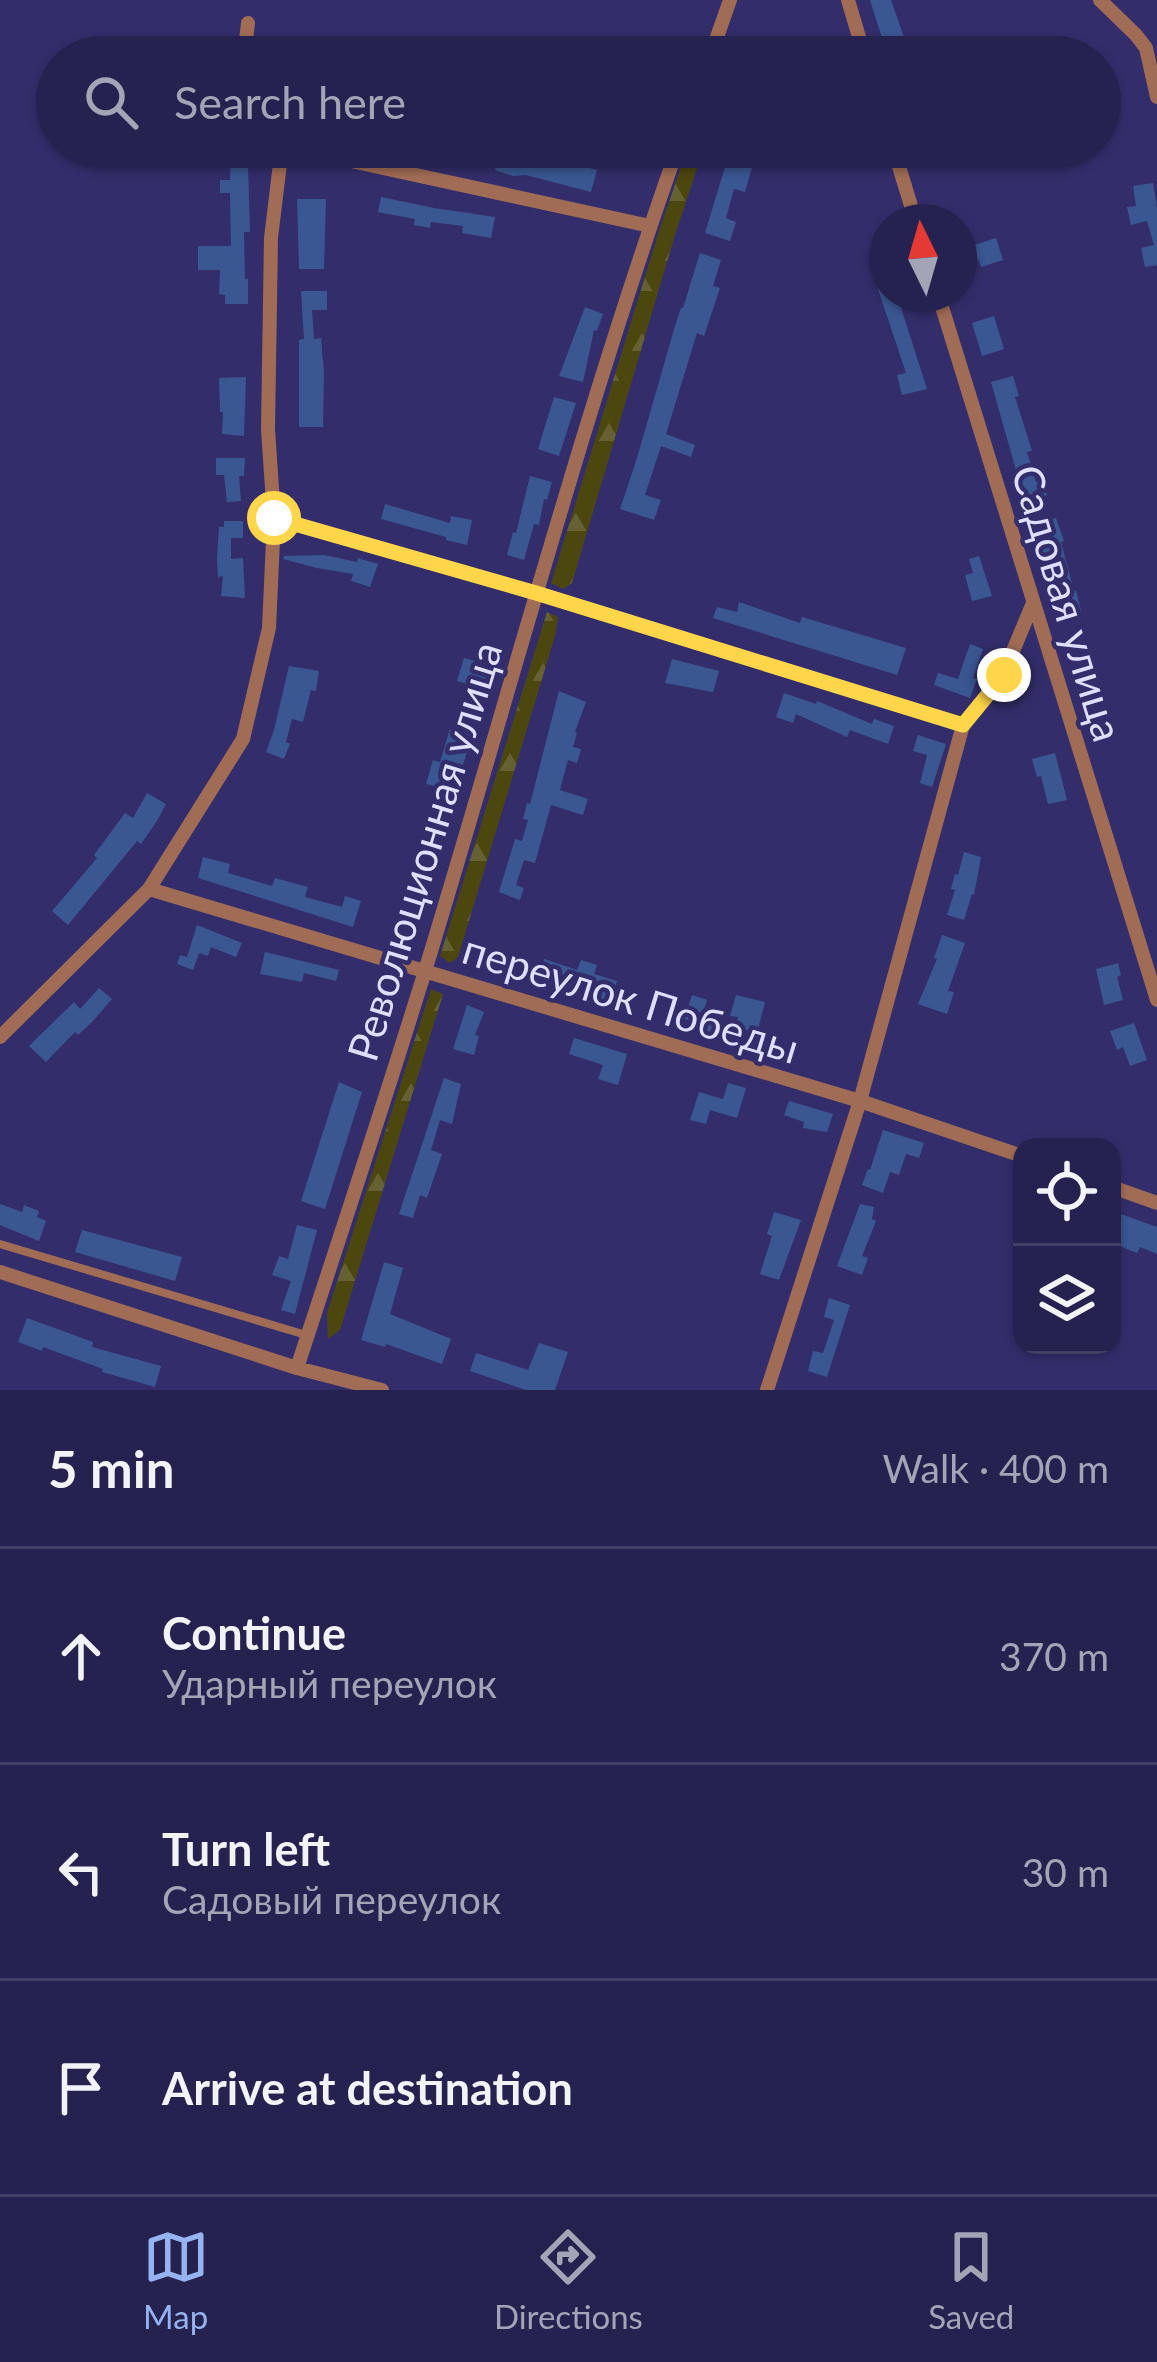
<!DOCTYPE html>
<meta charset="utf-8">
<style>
body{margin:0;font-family:Lato,sans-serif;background:#322f5a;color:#f1f3f6}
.controls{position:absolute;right:36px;bottom:36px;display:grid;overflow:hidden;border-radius:24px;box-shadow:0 3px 9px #0004}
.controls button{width:108px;height:108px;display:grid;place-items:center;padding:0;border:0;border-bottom:3px solid #423f67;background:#262250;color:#f1f3f6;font:60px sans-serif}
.compass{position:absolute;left:869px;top:204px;width:108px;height:108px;border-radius:50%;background:#262250;box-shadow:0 3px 9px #0004;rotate:355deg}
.stop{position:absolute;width:36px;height:36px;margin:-27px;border:9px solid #ffd54a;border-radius:50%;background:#fff}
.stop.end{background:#ffd54a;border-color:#fff;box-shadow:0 3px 12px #0008}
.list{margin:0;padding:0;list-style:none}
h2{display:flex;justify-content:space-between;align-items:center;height:156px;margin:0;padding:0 48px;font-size:51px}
h2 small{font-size:39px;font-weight:400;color:#a4a4b7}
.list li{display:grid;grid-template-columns:78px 1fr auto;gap:36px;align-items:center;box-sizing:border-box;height:216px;padding:0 48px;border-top:3px solid #423f67}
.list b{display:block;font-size:45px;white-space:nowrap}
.list p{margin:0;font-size:39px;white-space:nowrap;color:#a4a4b7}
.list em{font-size:39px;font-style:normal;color:#a4a4b7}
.icon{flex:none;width:66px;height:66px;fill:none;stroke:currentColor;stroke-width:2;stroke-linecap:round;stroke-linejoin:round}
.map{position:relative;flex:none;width:1157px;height:1390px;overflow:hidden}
.search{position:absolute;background:#262250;box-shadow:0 3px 9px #0004;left:36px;right:36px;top:36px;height:132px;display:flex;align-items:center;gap:30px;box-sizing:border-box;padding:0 42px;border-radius:66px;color:#a4a4b7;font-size:45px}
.sheet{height:804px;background:#262250}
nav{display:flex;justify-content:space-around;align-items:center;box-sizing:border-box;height:168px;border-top:3px solid #423f67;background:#262250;font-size:33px;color:#a4a4b7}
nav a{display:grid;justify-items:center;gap:6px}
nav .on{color:#95b2f1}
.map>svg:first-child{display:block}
.forest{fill:url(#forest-firs)}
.building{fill:#3a5792}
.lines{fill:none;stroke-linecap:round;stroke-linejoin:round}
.service{stroke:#a16c56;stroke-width:8}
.minor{stroke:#a16c56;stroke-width:14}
.route{stroke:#ffd54a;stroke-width:15}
.labels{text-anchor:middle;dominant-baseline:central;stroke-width:9;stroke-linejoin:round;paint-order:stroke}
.street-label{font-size:42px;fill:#dedffe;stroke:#332e6b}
</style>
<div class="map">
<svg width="1157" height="1390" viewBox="0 0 1157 1390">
<defs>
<pattern id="forest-firs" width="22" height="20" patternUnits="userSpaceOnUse" patternTransform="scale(3)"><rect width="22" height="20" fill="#4c470f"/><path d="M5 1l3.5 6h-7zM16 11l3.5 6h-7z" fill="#656133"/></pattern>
</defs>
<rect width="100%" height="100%" fill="#332e6b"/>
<path class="forest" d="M688,147H704L675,235L572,583L563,589L551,583L659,231Z
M547,612L558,617L555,636L458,957L450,963L440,956Z
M431,989L443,994L340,1330L328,1339L327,1313Z"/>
<path class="building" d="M870,0H891L911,57H888Z
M236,147H257V166H248L250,232H244L245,279H248V304H225V295L219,294L220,270H198V246H231L230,193H220V180H230L231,149Z
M501,147H526L522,162L543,168L549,147L566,149L562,161L597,170L591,192L526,175L513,176L495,170Z
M734,147H758L745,192L734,189L726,218L736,222L730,241L705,233L725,167L728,168Z
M1153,183L1157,208V265L1145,267L1141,248L1154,245L1147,221L1131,225L1127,207L1136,206L1133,186Z
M381,197L434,208L495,217L491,238L462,233L463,226L431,222L430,228L414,225L415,219L378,212Z
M297,199H326L324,269H299Z
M996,238L1003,260L981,267L978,259L959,264V250Z
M700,253L721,260L713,286L720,288L704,336L697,333L666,434L695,445L691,457L661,446L645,495L661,500L654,520L620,509L637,458L675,326L681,308H683Z
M887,269V298L897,295L927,389L902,395L897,375L906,373L873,274Z
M301,291H327V310H312L314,339L321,338L324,372L323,427H299V340L304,339Z
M585,307L603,314L597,331L594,330L583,382L559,376Z
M994,316L1004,349L982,356L972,323Z
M1013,376L1019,396L1015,397L1032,451L1027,452L1036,482L1042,480L1047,495L1025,502L991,382Z
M246,377L244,436L222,434L223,412H220L219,378Z
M554,397L576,403L559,456L538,449Z
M216,458H245L244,476H239L241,501L227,502L224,475H216Z
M530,476L552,482L547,500L544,499L539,525L534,524L524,560L507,555L513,532L516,533Z
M385,504L450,523L451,516L472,520L467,545L446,540V537L381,519Z
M1056,518L1064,541L1061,542L1074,591L1076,590L1081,611L1060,616L1031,526Z
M224,521H243V538H231V559L243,558L245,598L221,596L223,576L218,577L217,559L219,527H224Z
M324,555L357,562L358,558L378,564L370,587L351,581L353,574L317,568L283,559L284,556Z
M979,556L992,596L972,601L965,575L973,573L969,559Z
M739,602L800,623L802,617L906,648L897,675L713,618L717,607L737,612Z
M970,644L983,649L973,678L977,679L970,698L934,685L938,673L958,679Z
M464,658L494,666L487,690L457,681Z
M672,659L719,671L713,692L665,683Z
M289,666L319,671L316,691L311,690L303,722L292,719L286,742L290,744L284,759L266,752L274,730Z
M559,691L586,702L575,732L577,733L573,747L581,749L577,763L568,760L560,790L588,799L583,815L551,805L535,863L524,860L516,885L524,888L520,900L499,892L515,839L522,841L528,820L523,819L527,803L530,804Z
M784,693L816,704L817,701L872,724L874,719L894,726L888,744L850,730L847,737L796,714L793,723L776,717Z
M450,729L472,735L449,812L437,809L443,788L426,784L433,760L440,762Z
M918,735L946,744L932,787L920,783L927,755L913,751Z
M1055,753L1067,800L1048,804L1041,776L1037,777L1032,759Z
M147,793L166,804L157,821L141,844L137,841L68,925L52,911L97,858L94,855L125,813L133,818Z
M964,852L981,857L974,895L972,894L964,920L947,915L955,890L951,889L955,874L958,875Z
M203,857L230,864L228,873L272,886L275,878L308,887L305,897L342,907L345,896L361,901L353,927L198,878Z
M197,925L242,943L236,957L211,947L208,956L199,953L193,970L177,964L180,955L187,957Z
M942,935L965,943L948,991L954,992L947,1014L918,1004L937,959L934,958Z
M265,952L339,970L336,981L304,973L302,982L260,974Z
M544,959L577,970L581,960L597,965L594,974L617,981L610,1003L537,979Z
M1118,963L1121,975L1117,977L1123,1000L1104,1005L1096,969Z
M99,988L112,999L92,1022L78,1035L75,1032L46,1062L29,1046L74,1002L80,1009Z
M692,995L707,1000L704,1009L719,1014L712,1036L688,1028L691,1021L684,1019Z
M736,995L765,1002L757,1033L736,1027L738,1017L730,1016Z
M467,1005L484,1012L475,1035L479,1036L474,1055L453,1049Z
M1134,1023L1147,1060L1130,1066L1123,1047L1117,1050L1110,1031Z
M574,1038L627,1054L618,1085L598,1079L603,1065L569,1054Z
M444,1078L461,1084L452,1124L440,1120L431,1150L442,1154L427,1198L420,1195L413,1218L399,1214Z
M339,1082L362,1092L325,1209L301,1201Z
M728,1083L746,1088L737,1118L710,1110L706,1124L690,1120L699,1092L723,1099Z
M789,1101L833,1114L827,1132L803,1128L804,1122L784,1115Z
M883,1130L924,1143L919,1158L906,1154L899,1175L890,1172L883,1193L862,1185L868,1169L870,1170Z
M0,1204L22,1212L24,1205L39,1211L37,1217L46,1221L39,1241L0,1225Z
M860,1204L874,1207L872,1219L876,1221L862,1256L868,1258L862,1275L837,1266Z
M1112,1211L1157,1227V1254L1140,1247L1137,1253L1112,1243Z
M774,1212L801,1220L779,1280L760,1274L772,1236L767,1234Z
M297,1225L317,1230L295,1314L281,1310L291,1281L272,1275L279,1256L288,1259Z
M82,1230L182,1257L175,1281L75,1252Z
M384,1262L403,1268L390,1314L451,1339L442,1364L386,1344L385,1347L361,1340Z
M829,1298L850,1305L827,1377L808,1371L813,1351L823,1353L834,1320L824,1317Z
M27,1318L93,1342L92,1347L161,1366L155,1387L102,1372L103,1369L43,1347L42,1351L18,1342Z
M539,1343L568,1352L555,1390H526L470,1371L476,1353L528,1370Z"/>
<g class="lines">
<path class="service" d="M0,1244L306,1335"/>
<path class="minor" d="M848,0L865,57
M1100,0L1136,35L1146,48L1157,97
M244,57L248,23
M710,57L730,0
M287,147L650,226
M893,147L916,222
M938,294L1157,1000
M274,518L536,593L963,725
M149,889L860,1101L1022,1156
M0,1037L149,889L243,739L269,628L274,518L268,429L271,238L282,147
M1112,1187L1157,1203
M0,1272L297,1368L382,1390
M297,1368C340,1236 384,1104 425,971C509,696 582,418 678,147
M767,1390L860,1101L963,725L1003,675L1033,603"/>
</g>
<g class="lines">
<path class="route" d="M274,518L536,593L963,725L1004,675"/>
</g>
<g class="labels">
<g class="street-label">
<text transform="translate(1068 603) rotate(73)">Садовая улица</text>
<text transform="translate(424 851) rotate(-73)">Революционная улица</text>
<text transform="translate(631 998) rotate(17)">переулок Победы</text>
</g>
</g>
</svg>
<div class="controls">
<button><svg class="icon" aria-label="locate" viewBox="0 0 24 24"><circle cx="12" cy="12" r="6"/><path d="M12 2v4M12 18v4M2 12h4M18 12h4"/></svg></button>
<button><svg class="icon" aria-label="layers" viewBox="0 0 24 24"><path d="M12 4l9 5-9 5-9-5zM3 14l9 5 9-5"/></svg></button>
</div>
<svg class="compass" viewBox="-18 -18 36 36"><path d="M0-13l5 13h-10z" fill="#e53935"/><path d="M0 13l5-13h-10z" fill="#a4a4b7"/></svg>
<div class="stop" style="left:274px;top:518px"></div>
<div class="stop end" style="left:1004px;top:675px"></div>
<div class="search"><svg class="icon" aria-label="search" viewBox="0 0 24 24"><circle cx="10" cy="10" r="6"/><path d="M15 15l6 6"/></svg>Search here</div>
</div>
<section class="sheet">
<h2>5 min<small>Walk · 400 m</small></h2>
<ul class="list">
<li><svg class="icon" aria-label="ahead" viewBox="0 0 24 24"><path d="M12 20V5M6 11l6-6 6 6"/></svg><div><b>Continue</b><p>Ударный переулок</p></div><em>370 m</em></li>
<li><svg class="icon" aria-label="left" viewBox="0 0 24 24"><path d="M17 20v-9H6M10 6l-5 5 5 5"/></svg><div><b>Turn left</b><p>Садовый переулок</p></div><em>30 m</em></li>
<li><svg class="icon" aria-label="arrive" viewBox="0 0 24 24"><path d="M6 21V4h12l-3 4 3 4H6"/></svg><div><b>Arrive at destination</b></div></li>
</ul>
</section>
<nav>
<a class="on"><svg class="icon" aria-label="map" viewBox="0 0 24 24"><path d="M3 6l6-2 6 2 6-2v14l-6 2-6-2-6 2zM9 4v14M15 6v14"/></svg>Map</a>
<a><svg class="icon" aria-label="directions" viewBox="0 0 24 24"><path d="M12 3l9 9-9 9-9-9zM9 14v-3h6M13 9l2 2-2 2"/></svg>Directions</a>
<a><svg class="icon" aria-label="saved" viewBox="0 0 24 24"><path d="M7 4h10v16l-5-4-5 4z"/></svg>Saved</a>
</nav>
